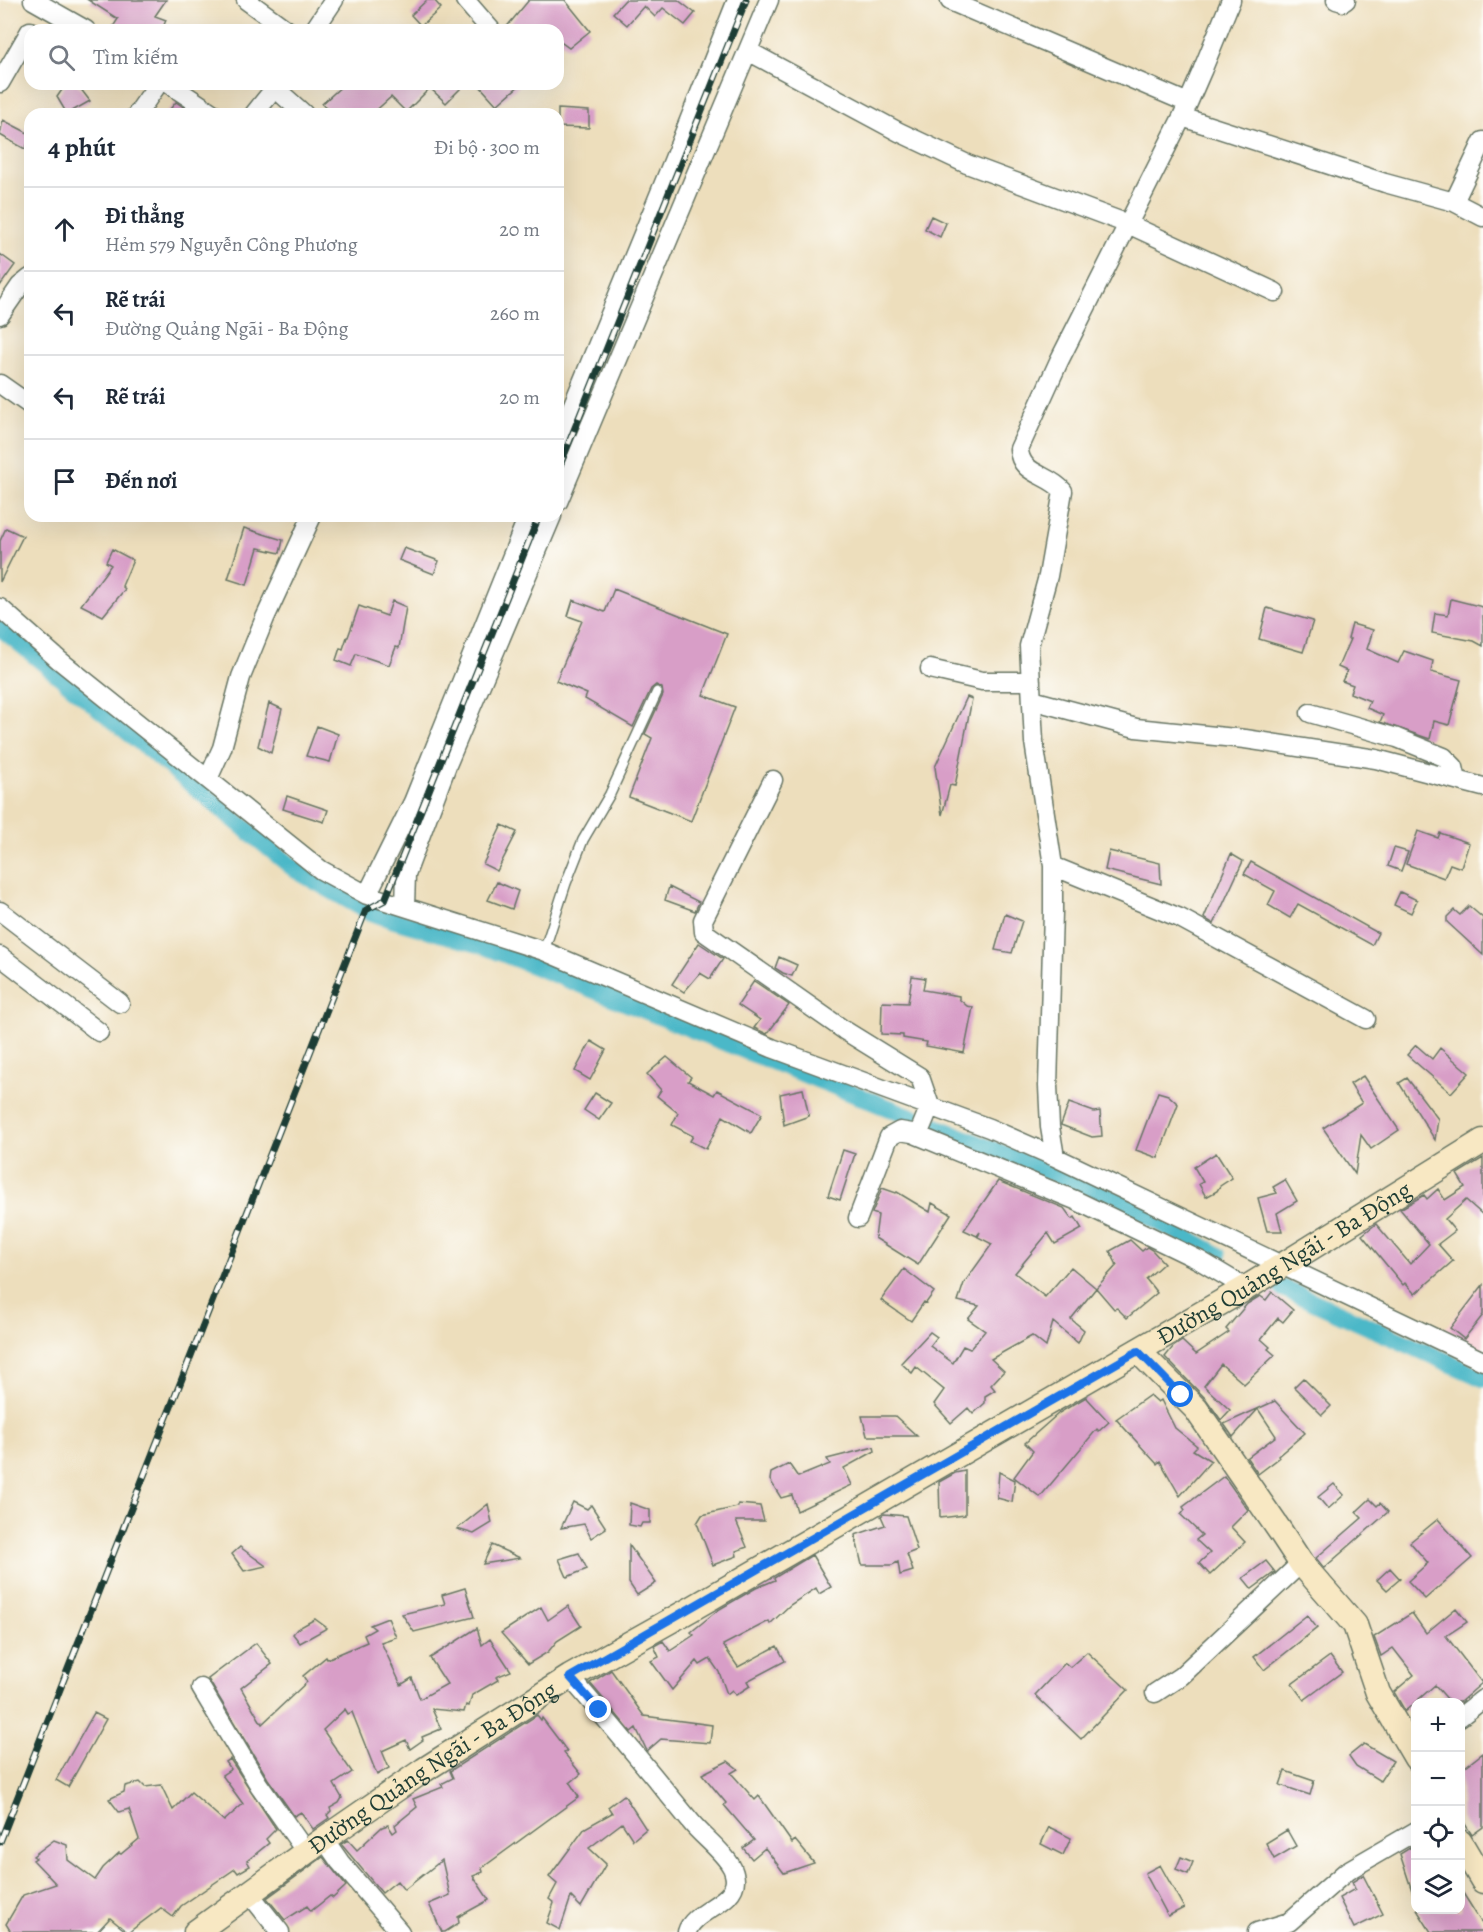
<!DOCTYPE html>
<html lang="vi">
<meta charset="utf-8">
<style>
body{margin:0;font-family:Alegreya,serif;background:#f2f2f3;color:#1f2937}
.controls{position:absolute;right:18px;bottom:18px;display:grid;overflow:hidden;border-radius:12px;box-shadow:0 6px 24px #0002}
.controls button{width:54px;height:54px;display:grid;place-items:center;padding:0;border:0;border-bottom:2px solid #e0e1e3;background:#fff;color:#1f2937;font:30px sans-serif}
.stop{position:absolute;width:18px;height:18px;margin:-14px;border:4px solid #1a73e8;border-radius:50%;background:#fff}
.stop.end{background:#1a73e8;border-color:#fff;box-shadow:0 2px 6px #0008}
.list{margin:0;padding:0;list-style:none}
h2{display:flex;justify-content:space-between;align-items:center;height:78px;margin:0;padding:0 24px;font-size:26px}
h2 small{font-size:20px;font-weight:400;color:#747a83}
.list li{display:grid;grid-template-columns:39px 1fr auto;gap:18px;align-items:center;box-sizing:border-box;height:84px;padding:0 24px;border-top:2px solid #e0e1e3}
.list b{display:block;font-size:22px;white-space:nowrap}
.list p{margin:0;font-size:20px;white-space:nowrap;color:#747a83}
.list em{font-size:20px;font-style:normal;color:#747a83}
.icon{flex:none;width:33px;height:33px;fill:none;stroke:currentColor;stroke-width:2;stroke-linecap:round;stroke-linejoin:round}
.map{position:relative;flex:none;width:1483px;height:1932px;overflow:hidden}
.search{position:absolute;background:#fff;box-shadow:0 6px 24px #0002;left:24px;top:24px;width:540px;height:66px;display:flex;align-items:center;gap:15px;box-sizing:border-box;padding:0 21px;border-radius:18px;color:#747a83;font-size:22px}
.panel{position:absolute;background:#fff;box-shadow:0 6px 24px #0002;left:24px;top:108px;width:540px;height:414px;border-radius:18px}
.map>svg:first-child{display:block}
.built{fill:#f7cfd5}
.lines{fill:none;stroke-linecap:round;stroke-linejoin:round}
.canal{stroke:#4cb8c8;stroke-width:18}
.building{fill:#d89ec7}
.lane-casing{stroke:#677564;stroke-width:12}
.street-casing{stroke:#677564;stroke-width:21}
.secondary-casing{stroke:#677564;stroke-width:27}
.lane{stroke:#fff;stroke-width:9}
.street{stroke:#fff;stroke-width:18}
.secondary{stroke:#f8e8c3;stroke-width:24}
.rail-casing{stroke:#1f3d34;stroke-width:7}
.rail{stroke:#fdfcf7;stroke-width:4.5;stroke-dasharray:14;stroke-linecap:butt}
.route{stroke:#1a73e8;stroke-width:8}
.labels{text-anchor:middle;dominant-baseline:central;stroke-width:4.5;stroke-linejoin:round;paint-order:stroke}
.street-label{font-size:24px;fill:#1f3d34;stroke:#fdfcf7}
</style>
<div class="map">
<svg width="1483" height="1932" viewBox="0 0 1483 1932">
<rect width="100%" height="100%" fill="#fdfcf7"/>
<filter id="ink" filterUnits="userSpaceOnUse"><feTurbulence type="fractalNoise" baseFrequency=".0167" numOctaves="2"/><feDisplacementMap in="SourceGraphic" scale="12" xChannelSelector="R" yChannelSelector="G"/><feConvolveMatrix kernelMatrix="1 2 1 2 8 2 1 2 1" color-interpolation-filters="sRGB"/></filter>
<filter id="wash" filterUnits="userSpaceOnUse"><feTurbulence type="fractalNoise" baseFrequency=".008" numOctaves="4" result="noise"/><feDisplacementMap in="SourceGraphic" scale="24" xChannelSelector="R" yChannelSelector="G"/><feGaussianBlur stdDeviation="1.35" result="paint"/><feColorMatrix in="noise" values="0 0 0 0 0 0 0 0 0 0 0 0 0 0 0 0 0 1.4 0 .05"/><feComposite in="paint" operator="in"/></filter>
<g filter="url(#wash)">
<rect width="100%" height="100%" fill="#eddebc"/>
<path class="built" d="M1483,1280V1353L1441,1334Z"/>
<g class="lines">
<path class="canal" d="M0,627L296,870L366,910L391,919L482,945L1121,1201L1218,1255
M1283,1288L1483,1378"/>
</g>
<g id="blocks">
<path class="building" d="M88,0H166L155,16L166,20L162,30H111L118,19Z
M427,0H434L441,8L421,26L411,15Z
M529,0H565L590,31L569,48L558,40V30H504Z
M625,0H678L695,13L685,25L663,8L655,17L644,6L627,25L613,13Z
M66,84H77L90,101L67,114L57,97Z
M344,84H465L446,103L430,88L406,112L391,97L372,114H331L322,104Z
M478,84H521L497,105Z
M176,102L194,114H166Z
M558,109L589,111V128L558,127Z
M3,120L30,134V140L25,149L0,135Z
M931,216L946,223L940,237L925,229Z
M0,254L15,265L0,286Z
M6,528L23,536L0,582V541Z
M244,528L283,540L280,553L258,548L247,585L228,579Z
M404,548L439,561L434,574L399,560Z
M112,549L133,560L122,586L125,589L103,616L81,605L111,565L106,562Z
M614,589L727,634L703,695L735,707L691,821L629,797L652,738L645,734L663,695L662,688L656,685L651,689L633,727L585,699L587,694L556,681L582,621L568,616L573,600L605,612Z
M1451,599L1483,607V646L1474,641L1432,633L1435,613L1448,615Z
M392,601L406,607L399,648L396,647L389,665L356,654L351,666L336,660L340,648L343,649L347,637H348L359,606L387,616Z
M1267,608L1313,621L1303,652L1259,639Z
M1352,624L1373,630L1367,649L1398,663L1404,651L1433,661L1431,672L1461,680L1449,725L1434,721L1430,739L1380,722L1383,715L1367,708L1370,701L1350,693L1353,685L1342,681L1347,671L1338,667L1350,639H1348Z
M967,697L972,699L955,786L950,785L942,815L935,767Z
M269,703L282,709L271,753L258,746Z
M317,726L338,734L330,762L306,756Z
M287,796L328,810L324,822L283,809Z
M502,825L517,832L497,871L483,864Z
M1418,831L1438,838L1440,833L1469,843L1461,868L1450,864L1444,878L1406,864Z
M1394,848L1408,852L1401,871L1388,866Z
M1109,851L1160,863L1161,884L1105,870Z
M1231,854L1243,861L1214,924L1204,918Z
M1251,862L1378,933L1372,945L1298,904L1290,918L1268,905L1275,891L1244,874Z
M497,882L518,891L512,909L488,900Z
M669,887L699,902L695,911L665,900Z
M1400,892L1417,900L1411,913L1394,905Z
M1469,906L1483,918V955L1447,922V917L1454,910L1460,915Z
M1005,914L1022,921L1012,953L995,950Z
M699,943L723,959L710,979L700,973L684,992L672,984Z
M779,957L797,965L792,976L783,973L775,968Z
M912,976L925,978L923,990L959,996V999L967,1006L973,1007L964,1053L926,1046L927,1042L903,1038V1035L881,1034L882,1002L908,1003Z
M754,981L789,1005L767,1034L754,1028L760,1020L738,1005Z
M591,1041L606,1050L590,1080L575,1071Z
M1416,1045L1432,1059L1440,1048L1469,1073L1451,1093L1407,1055Z
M667,1057L691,1077L688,1081L714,1095L717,1090L762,1114L751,1133L723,1116L706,1149L690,1141L693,1136L672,1125L678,1113L657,1096L661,1090L647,1074Z
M1363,1076L1399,1130L1371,1149L1361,1135L1355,1174L1323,1128L1362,1103L1350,1084Z
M1407,1078L1438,1119L1435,1140L1399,1083Z
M803,1089L809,1116L784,1125L780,1094Z
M1158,1092L1168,1095L1178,1104L1158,1158L1136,1150Z
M595,1093L611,1103L599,1120L584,1110Z
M1069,1103L1094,1112L1100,1111L1102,1136L1092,1137L1061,1125Z
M843,1150L855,1154L840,1200L828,1196Z
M1216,1153L1232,1178L1220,1186L1217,1191L1206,1197L1199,1184L1203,1182L1194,1167Z
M1483,1158V1215L1466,1200L1445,1219L1455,1231L1438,1244L1453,1261L1415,1294L1405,1283L1403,1285L1362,1235L1376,1224L1410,1264L1429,1244L1400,1209L1424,1195L1427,1199L1438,1189L1445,1200L1465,1187L1457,1174Z
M1285,1180L1297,1201L1277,1213L1282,1231H1267L1258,1198L1277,1193L1273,1187Z
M998,1181L1064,1208L1072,1219L1075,1217L1082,1229L1055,1244L1048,1233L1015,1273L1045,1297L1071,1267L1096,1288L1071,1319L1084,1330L1078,1343L1053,1322L1046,1347L1032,1336L991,1359L1004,1371L991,1385L995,1390L985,1396V1403L973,1414L968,1408L951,1423L934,1404L944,1390L916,1367L912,1373L901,1363L930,1332L937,1337L930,1346L953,1363L963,1346L970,1349L985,1331L968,1319L979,1306L958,1301L964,1283L992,1244L978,1237L980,1232L977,1236L964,1230Z
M882,1188L896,1193L897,1192L930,1212L932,1203L951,1214L918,1265L875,1238L878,1215L872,1213Z
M1130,1240L1142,1251L1147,1247L1152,1250L1164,1263L1146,1279L1157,1293L1127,1318L1117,1308L1114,1309L1096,1288L1117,1265L1110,1251Z
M904,1269L934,1292L926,1303L924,1302L911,1321L881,1300Z
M1483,1285V1315L1464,1339L1450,1328Z
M1272,1292L1293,1310L1283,1322L1278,1318L1261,1339L1270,1347L1268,1349L1275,1355L1244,1384L1221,1364L1204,1386L1230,1410L1221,1420L1206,1399L1165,1357L1173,1347L1182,1341L1196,1354L1229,1332L1226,1329L1247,1304L1260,1296L1266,1300Z
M1303,1378L1331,1406L1322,1415L1294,1387Z
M1150,1395L1158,1402L1161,1400L1175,1428L1197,1446L1193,1450L1211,1461L1180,1496L1160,1461L1157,1464L1116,1419Z
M1086,1397L1109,1422L1099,1431L1097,1429L1040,1497L1014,1477L1033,1451L1025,1443L1059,1413Z
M1275,1401L1305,1433L1278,1456L1279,1458L1258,1474L1247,1458L1276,1436L1258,1409L1233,1437L1224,1424Z
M862,1416H895L917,1436H867Z
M874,1447L875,1451L844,1468L852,1485L797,1511L792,1495L781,1498L770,1480L771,1473L789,1464L798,1477L830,1464L827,1459Z
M965,1471V1515L940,1518L939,1482L955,1473Z
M999,1472L1015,1480L1012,1502L997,1498Z
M1224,1476L1248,1510L1231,1527L1245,1542L1210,1575L1199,1563L1210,1553L1196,1540L1202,1535L1181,1515L1185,1510L1183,1507Z
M1334,1484L1344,1495L1328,1509L1318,1497Z
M1370,1499L1377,1506L1380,1503L1388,1512L1324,1568L1316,1558L1362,1518L1356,1512Z
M573,1502L587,1509L591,1505L606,1528L591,1538L584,1524L561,1528Z
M630,1503L650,1510V1523H642L640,1527L629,1525Z
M488,1504L492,1523L474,1534L457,1529Z
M738,1504L760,1506L764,1521H736L747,1547L736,1551L737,1556L713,1565L697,1523L702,1515L738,1507Z
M884,1514L906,1516L917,1550L907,1554L913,1571L900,1575L898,1562L892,1565H862L855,1535L885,1525L881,1516Z
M1438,1519L1472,1558L1425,1599L1408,1581L1428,1563L1410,1542Z
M492,1545L520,1558L483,1564Z
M629,1545L656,1583L637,1595L629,1583Z
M240,1547L266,1566L244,1571L232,1554Z
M579,1553L587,1569L567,1577L559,1559Z
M812,1555L831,1587L819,1594L816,1588L790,1605L770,1624L769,1621L723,1645L738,1667L777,1646L785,1661L747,1681L750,1686L736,1695L732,1690L727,1694L719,1672L710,1659L700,1665L697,1661L672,1690L651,1661L659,1657L654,1646L663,1641L670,1651L694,1635L691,1632L718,1610L756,1588L775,1580L774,1578Z
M1266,1561L1275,1572L1252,1589L1243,1578Z
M1390,1568L1400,1579L1387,1590L1377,1580Z
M465,1588L474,1617L414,1632L402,1614L445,1604L442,1595Z
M568,1606L581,1626L557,1641L548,1652L528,1664L501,1633L541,1607L548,1620Z
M1456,1608L1467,1622L1446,1636L1482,1683L1460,1702H1450L1435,1685L1405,1711L1394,1692L1414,1675L1393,1648L1381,1656L1374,1637L1412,1613L1426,1633Z
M1307,1615L1317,1628L1264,1670L1254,1657Z
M388,1618L396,1637L381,1642L401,1685L412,1678L420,1699L447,1684L430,1658L477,1628L482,1645L490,1639L511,1671L496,1677L498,1680L472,1695L469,1706L466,1705L464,1712L432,1709L441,1729L422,1737L423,1740L410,1749L406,1740L382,1751L389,1768L377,1775L352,1712L348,1714L345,1709L323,1730L352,1772L334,1784L342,1798L339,1803L330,1808L331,1811L327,1815L329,1818L313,1829L301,1812L294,1816L268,1779L208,1679L256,1643L272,1664L241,1688L262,1724L307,1682L303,1676L326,1657L327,1659L367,1642L364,1635L375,1629L370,1625Z
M315,1619L327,1628L300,1643L293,1634L297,1629Z
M1087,1652L1128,1690L1081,1739L1035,1695L1065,1663L1070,1667Z
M1330,1656L1342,1672L1304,1700L1292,1684Z
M611,1670L644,1716L712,1725L710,1743L661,1739L647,1751L636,1728L631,1732L590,1683Z
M94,1713L106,1719L68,1787L56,1780Z
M537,1715L541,1720L542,1718L558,1739L567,1751L564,1753L581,1774L570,1783L579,1797L482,1868L483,1872L473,1876L489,1900L458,1917L459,1923L445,1932H442L429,1904L450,1895L442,1860L404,1890L397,1881L382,1893L341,1844L348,1840L357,1850L382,1827L388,1825L393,1833L397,1830L395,1825L417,1807L413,1799L443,1787L441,1784L453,1778L450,1771Z
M1364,1744L1393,1761L1380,1781L1356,1766L1349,1756Z
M1483,1753V1827L1472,1835L1461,1818V1770Z
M230,1759L276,1829L266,1839L269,1843L247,1861L250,1866L238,1873L235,1869L181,1906L173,1917L161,1908L129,1932H127L110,1918L97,1932H11L6,1924L23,1895L56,1884L33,1860L36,1858L33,1856L54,1840L67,1845L68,1860L95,1880L103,1868L119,1853L121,1854L139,1839L129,1809L119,1812L109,1799L124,1792L125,1786L140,1782L145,1787L161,1785L173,1810L191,1792L224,1821L243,1804L222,1775L231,1769L226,1762Z
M728,1761L738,1769L731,1773L755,1800L759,1796L792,1843L795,1840L814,1863L784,1873L765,1848L752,1859L743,1848L754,1840L724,1805L726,1803L702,1774Z
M1285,1771L1314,1781L1310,1795L1280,1785Z
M624,1795L646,1829L633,1840L622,1823L589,1848L606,1864L581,1907L571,1897L560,1930L547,1923L554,1903L549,1899L557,1884L549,1877L585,1828L612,1813L608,1807Z
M1049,1827L1071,1838L1063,1855L1041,1844Z
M1287,1830L1296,1846L1274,1859L1266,1843Z
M1416,1844V1893L1413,1894L1400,1854Z
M323,1857L346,1886L333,1898L330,1896L311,1911L307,1906L285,1920L267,1898Z
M1181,1857L1193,1862L1188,1874L1176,1869Z
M1160,1865L1184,1908L1168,1916L1145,1873Z
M1363,1875L1383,1914L1354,1928L1339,1898L1355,1889L1352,1882Z
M1461,1890L1483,1925V1932H1431L1417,1910H1461Z"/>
</g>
</g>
<g filter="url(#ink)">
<use href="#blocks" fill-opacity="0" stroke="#677564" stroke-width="1.5"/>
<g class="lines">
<defs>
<path id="lane" d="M544,951L566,883L583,840L610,794L657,692"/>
<path id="street" d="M33,0L86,30
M246,0L287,30
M465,0L491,30
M1336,0L1343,2L1346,0
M950,1L1188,103
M314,30L334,0
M748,51L899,132L967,164L1128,224L1275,292
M0,83L30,31
M169,84L214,114
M275,88L304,114
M137,114L158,84
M254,114L278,84
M1182,117L1385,183L1454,202L1483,217
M1454,202L1483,141
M0,315L20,286L30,278
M0,384L30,405
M558,441L673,161L737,0
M558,502L769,0
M0,608L59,660L321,870L367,895L544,951L772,1048L989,1128L1055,1157L1483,1361
M930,669L982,681H1031
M1032,700L1136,728L1245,739L1376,759L1483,787
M1310,713L1397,738L1444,757L1454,767L1457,780
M208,779L222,748L241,677L265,618L312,516
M773,780L703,920L704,932L844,1030L920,1077L930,1106L918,1135
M1053,866L1180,918L1366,1019
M367,895L413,802L528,516
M405,906L406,874L447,765L552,516
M0,911L120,1003
M0,956L99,1032
M1055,1157L1050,1127L1048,1086L1053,912V866L1034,742L1029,646L1048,576L1063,491C1048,473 1020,475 1019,449L1059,361L1182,117L1202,71L1231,0
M858,1218L889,1137L900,1131L912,1133L1075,1200L1199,1260L1246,1288
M570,1677C611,1724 651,1773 691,1822C702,1836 723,1851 731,1866C733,1869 735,1876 735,1880C735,1904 693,1910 687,1932
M201,1688L259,1785L306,1852
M1155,1693L1181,1676L1301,1563
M1460,1717L1483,1699
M324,1839L340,1862L400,1932
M249,1893L280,1932
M1257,1932L1289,1922L1347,1871L1416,1831"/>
<g id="secondary">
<path d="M1138,1351L1196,1409L1280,1531L1301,1563L1355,1625L1378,1693L1416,1758"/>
<path d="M1460,1842L1483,1881"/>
<path id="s1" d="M196,1932L324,1839L424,1770L570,1677L693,1608L1246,1288L1483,1141"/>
</g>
</defs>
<use href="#lane" class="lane-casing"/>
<use href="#street" class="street-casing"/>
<use href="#secondary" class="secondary-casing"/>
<use href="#lane" class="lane"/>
<use href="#street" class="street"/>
<use href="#secondary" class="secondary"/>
<defs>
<path id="rail" d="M558,470L746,0
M0,1842L366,910L385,900L539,516"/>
</defs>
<use href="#rail" class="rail-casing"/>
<use href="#rail" class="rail"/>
</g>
</g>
<g class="lines" filter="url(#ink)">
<path class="route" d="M599,1710L570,1677L1138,1351L1181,1395"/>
</g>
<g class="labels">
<g class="street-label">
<text stroke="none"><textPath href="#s1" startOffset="1278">Đường Quảng Ngãi - Ba Động</textPath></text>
<text stroke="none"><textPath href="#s1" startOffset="288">Đường Quảng Ngãi - Ba Động</textPath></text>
</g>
</g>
</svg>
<div class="controls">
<button>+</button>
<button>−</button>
<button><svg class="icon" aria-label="locate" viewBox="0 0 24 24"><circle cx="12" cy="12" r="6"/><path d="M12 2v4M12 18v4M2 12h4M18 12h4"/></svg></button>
<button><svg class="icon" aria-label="layers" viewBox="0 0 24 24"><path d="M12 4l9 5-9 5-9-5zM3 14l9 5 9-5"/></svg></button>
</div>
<div class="stop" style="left:1181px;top:1395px"></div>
<div class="stop end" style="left:599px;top:1710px"></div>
<div class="search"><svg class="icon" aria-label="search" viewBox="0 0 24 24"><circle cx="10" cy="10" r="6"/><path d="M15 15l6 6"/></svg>Tìm kiếm</div>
<section class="panel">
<h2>4 phút<small>Đi bộ · 300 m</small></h2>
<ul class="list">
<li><svg class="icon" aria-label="ahead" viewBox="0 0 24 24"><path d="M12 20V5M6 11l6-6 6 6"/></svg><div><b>Đi thẳng</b><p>Hẻm 579 Nguyễn Công Phương</p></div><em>20 m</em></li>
<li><svg class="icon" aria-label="left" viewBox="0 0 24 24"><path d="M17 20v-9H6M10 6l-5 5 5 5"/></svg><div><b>Rẽ trái</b><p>Đường Quảng Ngãi - Ba Động</p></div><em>260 m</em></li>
<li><svg class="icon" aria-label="left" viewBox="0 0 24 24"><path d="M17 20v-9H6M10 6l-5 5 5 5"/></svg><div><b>Rẽ trái</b></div><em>20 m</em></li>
<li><svg class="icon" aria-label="arrive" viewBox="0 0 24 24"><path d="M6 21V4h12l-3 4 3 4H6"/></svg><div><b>Đến nơi</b></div></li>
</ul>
</section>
</div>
